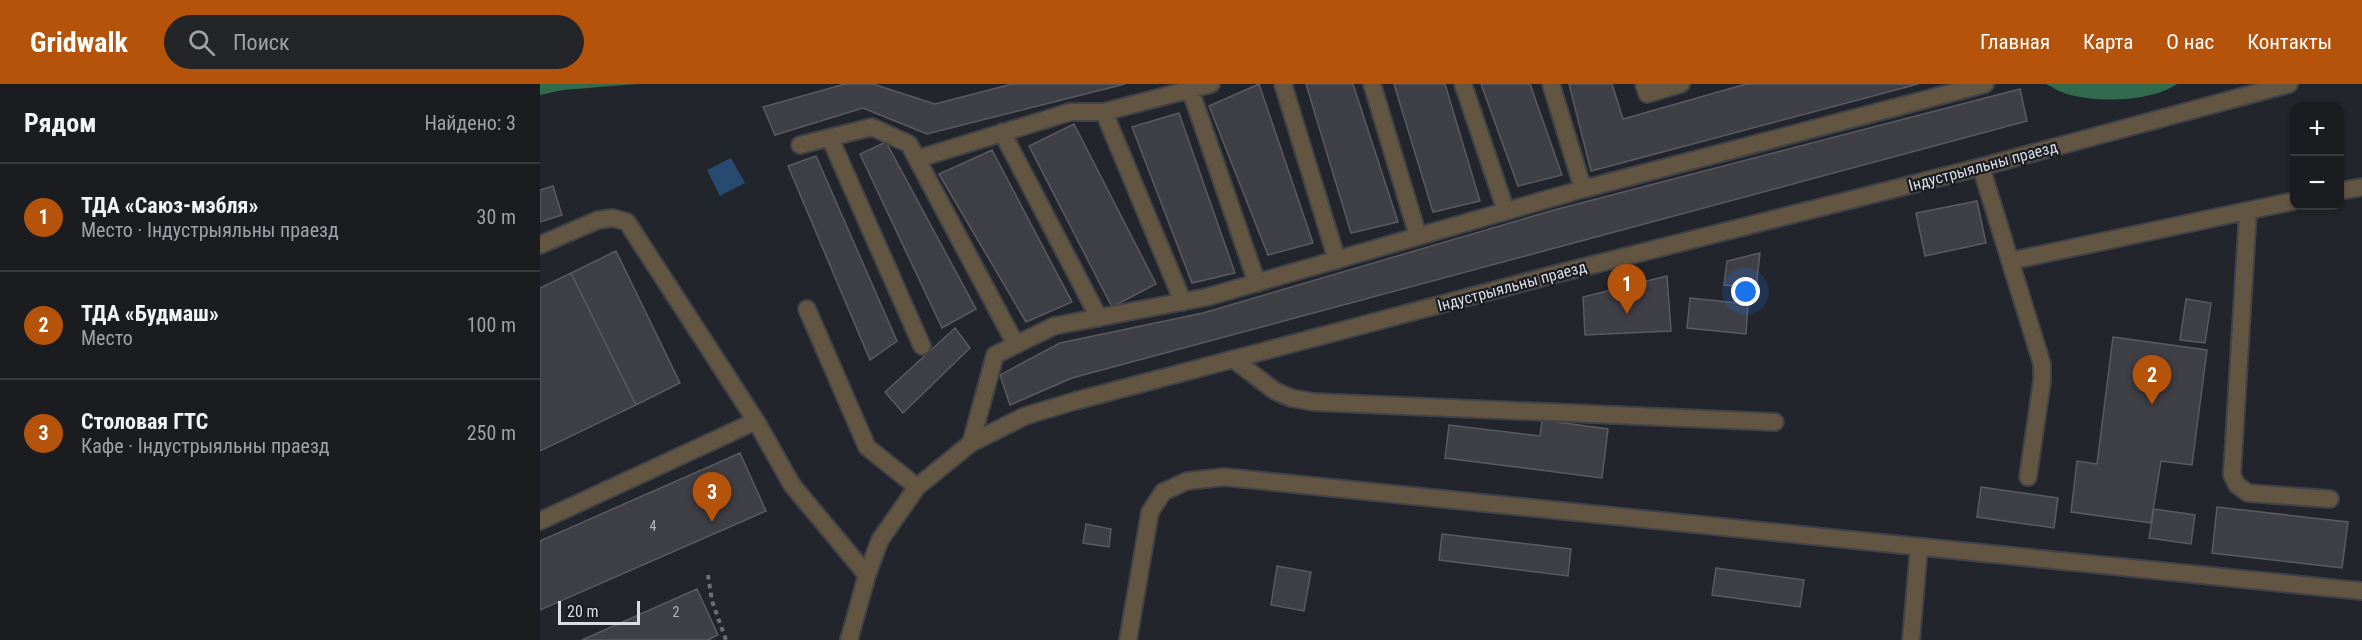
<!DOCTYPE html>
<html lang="ru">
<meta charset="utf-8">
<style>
body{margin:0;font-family:"Roboto Condensed",sans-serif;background:#232529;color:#f1f3f6}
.controls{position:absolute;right:18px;top:18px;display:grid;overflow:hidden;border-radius:12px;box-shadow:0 2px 4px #0004}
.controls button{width:54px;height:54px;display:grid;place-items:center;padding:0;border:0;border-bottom:2px solid #383a3e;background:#1a1c20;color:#f1f3f6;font:30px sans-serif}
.scale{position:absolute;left:18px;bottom:15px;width:82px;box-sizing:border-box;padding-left:6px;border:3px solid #dbdde1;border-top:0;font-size:16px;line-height:21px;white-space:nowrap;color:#dbdde1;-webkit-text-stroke:4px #191c22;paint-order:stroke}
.you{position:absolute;left:1206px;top:208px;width:21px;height:21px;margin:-15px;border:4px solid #fff;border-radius:50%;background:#1a73e8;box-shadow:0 0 0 9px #1a73e833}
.badge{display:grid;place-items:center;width:39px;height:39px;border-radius:50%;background:#b45309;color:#fff;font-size:20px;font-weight:700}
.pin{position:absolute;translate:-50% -50px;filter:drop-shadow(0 2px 3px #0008)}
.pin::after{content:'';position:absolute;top:32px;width:21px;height:18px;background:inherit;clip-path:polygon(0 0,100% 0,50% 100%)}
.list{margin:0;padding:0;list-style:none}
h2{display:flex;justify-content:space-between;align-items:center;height:78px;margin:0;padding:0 24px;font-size:26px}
h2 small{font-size:20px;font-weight:400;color:#9fa1a5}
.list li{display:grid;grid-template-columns:39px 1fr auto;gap:18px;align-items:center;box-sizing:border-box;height:108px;padding:0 24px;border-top:2px solid #383a3e}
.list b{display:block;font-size:22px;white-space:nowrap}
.list p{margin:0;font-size:20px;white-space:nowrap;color:#9fa1a5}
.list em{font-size:20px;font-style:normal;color:#9fa1a5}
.icon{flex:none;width:33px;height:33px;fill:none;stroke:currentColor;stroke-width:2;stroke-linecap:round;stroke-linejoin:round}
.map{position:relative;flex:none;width:1822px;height:556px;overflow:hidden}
header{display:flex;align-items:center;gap:36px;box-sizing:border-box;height:84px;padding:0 30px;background:#b45309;color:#fff}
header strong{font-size:28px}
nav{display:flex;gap:33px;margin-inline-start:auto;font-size:21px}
.search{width:420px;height:54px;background:#232529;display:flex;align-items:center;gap:15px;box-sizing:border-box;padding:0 21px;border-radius:33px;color:#9fa1a5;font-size:22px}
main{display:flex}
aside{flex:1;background:#1a1c20}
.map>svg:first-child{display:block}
.forest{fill:#326a4d}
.water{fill:#284a71}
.building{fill:#3f3f46;stroke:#5a5a62;stroke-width:1.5}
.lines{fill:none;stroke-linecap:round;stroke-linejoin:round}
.service-casing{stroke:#404248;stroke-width:20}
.minor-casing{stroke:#404248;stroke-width:20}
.path{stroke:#6d6f74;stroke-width:4;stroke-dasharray:4.5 4.5;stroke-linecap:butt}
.service{stroke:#625642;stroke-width:16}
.minor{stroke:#625642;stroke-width:16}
.labels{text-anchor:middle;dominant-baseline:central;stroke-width:4.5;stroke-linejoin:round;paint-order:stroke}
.number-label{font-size:14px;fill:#b4b6ba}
.street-label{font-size:16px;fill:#dbdde1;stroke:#191c22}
</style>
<header>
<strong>Gridwalk</strong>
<div class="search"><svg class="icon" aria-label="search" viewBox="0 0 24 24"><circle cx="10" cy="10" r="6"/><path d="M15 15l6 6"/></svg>Поиск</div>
<nav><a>Главная</a><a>Карта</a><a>О нас</a><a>Контакты</a></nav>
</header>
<main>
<aside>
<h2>Рядом<small>Найдено: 3</small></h2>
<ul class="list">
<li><span class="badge">1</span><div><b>ТДА «Саюз-мэбля»</b><p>Место · Індустрыяльны праезд</p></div><em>30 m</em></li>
<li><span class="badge">2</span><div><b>ТДА «Будмаш»</b><p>Место</p></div><em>100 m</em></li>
<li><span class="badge">3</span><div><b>Столовая ГТС</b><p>Кафе · Індустрыяльны праезд</p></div><em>250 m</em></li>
</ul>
</aside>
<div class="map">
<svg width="1822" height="556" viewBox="0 0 1822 556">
<rect width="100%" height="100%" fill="#22252b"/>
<path class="forest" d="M0,0H97L23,6L0,11Z
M1506,0H1637C1611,18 1556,19 1527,10C1520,8 1512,3 1506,0Z"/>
<path class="water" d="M191,74L205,99L180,112L167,86Z"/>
<path class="building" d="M305,0H333L395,20L472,0H585L387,50L323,24L235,51L223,23Z
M719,0L773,159L728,171L669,22Z
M766,0H813L858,138L811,149Z
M854,0H905L940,117L893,128Z
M941,0H990L1022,91L978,102Z
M1029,0H1072L1083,35L1206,0H1378L1051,87Z
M1480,5L1487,37L532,294L470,321L460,291L520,259L663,229L1014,126Z
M639,29L695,189L652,199L592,43Z
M534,40L616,200L572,223L489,62Z
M346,58L436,225L402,244L320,70Z
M452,66L532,218L486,238L399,90Z
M276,72L357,257L330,276L248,82Z
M13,102L22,131L0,138V106Z
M1437,117L1446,159L1385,172L1376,129Z
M76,167L140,299L96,321L31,189Z
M1220,169L1216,204L1184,201L1187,177Z
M31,189L96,321L0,367V204Z
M1127,192L1131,247L1045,251L1043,213Z
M1150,214L1208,220L1206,250L1147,244Z
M1646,215L1671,219L1665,259L1640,256Z
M415,244L430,264L363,329L345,308Z
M1573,253L1667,266L1652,381L1621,377L1611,439L1531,428L1537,377L1557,380Z
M1002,336L1068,345L1062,394L905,374L909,341L1000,352Z
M200,369L226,427L0,526V457Z
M1441,403L1518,414L1514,444L1437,433Z
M1677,423L1808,438L1802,484L1672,469Z
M1614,425L1655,431L1651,460L1609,454Z
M546,440L571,445L569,463L543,459Z
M902,450L1031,465L1028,492L899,476Z
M737,482L771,488L764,527L731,521Z
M1176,484L1264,496L1260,523L1172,511Z
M157,505L178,551L168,556H42Z"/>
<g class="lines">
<defs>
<path id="service" d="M743,0L797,176
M832,0L878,152
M923,0L966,127
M1011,0L1043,105
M1104,0L1107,10L1141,0
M650,5L717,199
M564,28L643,218
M462,48L559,234
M290,54L382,262
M260,61L332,43L369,60L476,261
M377,75L530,28H564L671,0
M1441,83L1502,280V297L1488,393
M1800,107L1822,103
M1708,127L1692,391L1697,401L1708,409L1790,415
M0,161L58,136L73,134L87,138L216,337L252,401L327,491
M1470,177L1754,117
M267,225L327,363L377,403
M693,275L735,307L751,314L774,318L1235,338
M431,359L455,271L514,242L667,213L1043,105L1445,0
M0,437L216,337
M588,556L610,428L623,408L647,397L684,393L1822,507
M1371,556L1379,463"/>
<path id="minor" d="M309,556L327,491L340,456L377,403L431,359L485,332L535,317L1016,190L1441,83L1749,0"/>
</defs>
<use href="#service" class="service-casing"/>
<use href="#minor" class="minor-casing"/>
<path class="path" d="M168,491L172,517L186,556"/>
<use href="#service" class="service"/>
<use href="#minor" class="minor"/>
</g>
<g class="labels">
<g class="number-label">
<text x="113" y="442">4</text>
<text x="136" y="528">2</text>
</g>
<g class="street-label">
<text transform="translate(1443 82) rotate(-15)">Індустрыяльны праезд</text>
<text transform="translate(972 202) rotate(-15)">Індустрыяльны праезд</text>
</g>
</g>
</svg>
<div class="controls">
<button>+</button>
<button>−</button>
</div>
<div class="scale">20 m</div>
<div class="you"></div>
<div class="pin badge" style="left:1087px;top:230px">1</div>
<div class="pin badge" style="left:1612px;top:321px">2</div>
<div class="pin badge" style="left:172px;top:438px">3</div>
</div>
</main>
